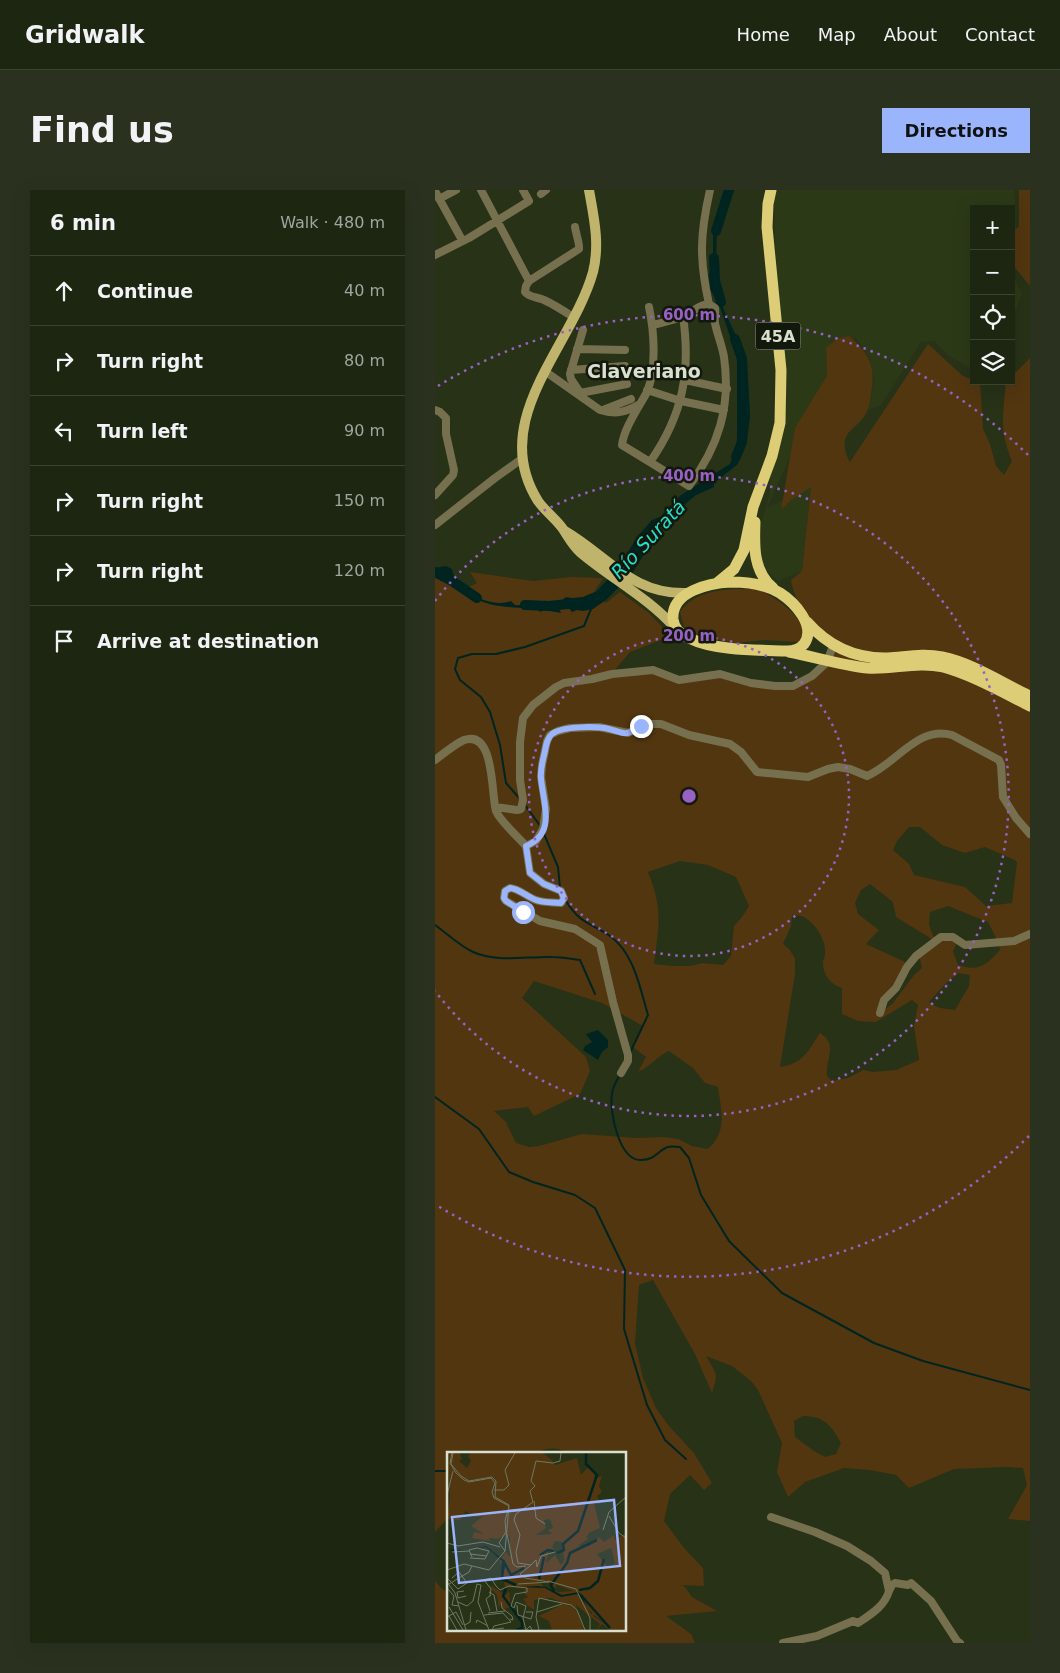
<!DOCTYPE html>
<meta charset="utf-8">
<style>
body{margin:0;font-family:"DejaVu Sans",sans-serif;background:#2a321f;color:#f1f3f6}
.controls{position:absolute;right:15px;top:15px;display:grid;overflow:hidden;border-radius:0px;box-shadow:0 5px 20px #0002}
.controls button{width:45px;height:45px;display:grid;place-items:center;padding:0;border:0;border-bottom:1px solid #3b4331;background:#1d2611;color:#f1f3f6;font:25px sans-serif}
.stop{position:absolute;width:15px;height:15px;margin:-11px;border:4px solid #9bb5fd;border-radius:50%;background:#fff}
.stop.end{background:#9bb5fd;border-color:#fff;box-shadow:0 1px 5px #0008}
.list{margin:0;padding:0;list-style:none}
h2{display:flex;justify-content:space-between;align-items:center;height:65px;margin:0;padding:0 20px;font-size:21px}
h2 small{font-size:16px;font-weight:400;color:#a0a59f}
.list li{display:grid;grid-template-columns:32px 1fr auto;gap:15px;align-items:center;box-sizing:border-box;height:70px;padding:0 20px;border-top:1px solid #3b4331}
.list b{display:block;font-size:19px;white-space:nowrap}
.list em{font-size:16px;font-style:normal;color:#a0a59f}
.icon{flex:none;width:28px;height:28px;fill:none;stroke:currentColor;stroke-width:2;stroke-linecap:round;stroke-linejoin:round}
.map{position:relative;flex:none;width:595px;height:1453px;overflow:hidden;border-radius:0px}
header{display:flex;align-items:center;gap:30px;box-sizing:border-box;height:70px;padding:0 25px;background:#1d2611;border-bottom:1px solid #3b4331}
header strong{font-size:24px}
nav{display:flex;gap:28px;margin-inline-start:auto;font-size:18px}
.intro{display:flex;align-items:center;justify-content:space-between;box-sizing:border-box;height:120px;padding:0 30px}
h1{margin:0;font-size:35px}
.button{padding:12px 22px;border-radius:0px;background:#9bb5fd;color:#111;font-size:18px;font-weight:700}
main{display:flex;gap:30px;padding:0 30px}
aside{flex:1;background:#1d2611;border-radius:0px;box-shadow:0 5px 20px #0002}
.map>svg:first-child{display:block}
.built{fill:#2c3917}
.green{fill:#523610;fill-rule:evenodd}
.water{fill:#002420}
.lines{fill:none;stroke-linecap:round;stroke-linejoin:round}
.stream{stroke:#002420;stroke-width:2}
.river{stroke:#002420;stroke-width:10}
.minor{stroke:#76704f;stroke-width:8}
.major{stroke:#c0b36b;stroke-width:10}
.highway{stroke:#ddcd76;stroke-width:11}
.route{stroke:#9bb5fd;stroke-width:6}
.ring{fill:none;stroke:#9762c4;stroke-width:2.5;stroke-dasharray:2.5 5}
.labels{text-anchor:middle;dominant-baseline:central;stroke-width:5;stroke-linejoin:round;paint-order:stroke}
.shield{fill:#13180c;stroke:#9ea495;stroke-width:1}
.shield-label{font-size:16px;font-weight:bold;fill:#d9e0d0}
.neighbourhood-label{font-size:19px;font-weight:bold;fill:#d9e0d0;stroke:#13180c}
.water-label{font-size:19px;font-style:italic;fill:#23e0cd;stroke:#13180c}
.inset-river{fill:none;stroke:#002420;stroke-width:2.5}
.inset-road{fill:none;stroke:#6e7861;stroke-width:1}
.view{fill:#9bb5fd;fill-opacity:0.15;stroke:#9bb5fd;stroke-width:2.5}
.inset-edge{fill:none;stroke:#d9e0d0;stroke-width:2.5}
.centre{fill:#9762c4;stroke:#13180c;stroke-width:2.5}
.ring-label{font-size:15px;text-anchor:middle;font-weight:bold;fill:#9762c4;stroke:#13180c;stroke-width:5;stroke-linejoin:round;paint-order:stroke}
</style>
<header>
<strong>Gridwalk</strong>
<nav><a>Home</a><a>Map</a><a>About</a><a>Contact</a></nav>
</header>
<div class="intro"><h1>Find us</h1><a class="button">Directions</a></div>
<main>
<aside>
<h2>6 min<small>Walk · 480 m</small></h2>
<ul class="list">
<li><svg class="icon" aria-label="ahead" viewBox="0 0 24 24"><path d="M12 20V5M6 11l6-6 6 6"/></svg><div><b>Continue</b></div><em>40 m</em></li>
<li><svg class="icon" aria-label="right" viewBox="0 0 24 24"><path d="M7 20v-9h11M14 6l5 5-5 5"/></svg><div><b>Turn right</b></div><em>80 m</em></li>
<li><svg class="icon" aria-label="left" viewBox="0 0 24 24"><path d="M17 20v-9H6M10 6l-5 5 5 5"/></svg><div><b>Turn left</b></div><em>90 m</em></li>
<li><svg class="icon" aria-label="right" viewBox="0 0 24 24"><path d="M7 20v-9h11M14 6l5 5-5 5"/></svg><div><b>Turn right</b></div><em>150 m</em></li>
<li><svg class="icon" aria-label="right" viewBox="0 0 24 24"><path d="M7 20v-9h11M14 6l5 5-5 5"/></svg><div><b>Turn right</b></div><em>120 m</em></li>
<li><svg class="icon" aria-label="arrive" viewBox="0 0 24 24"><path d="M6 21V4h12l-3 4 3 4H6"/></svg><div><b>Arrive at destination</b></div></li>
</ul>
</aside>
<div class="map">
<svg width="595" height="1453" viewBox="0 0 595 1453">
<rect width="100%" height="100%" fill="#273217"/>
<path class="built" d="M342,0H579L581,39L576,44V19H539V180L514,166L499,151L486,152L446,215L433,220L439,189L435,169L421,148L391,158L392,186L332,318L376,296L367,381L343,391L332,381L326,368L322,347L335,303L334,286L344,257L345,127L340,50L339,9Z
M576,82L587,104L576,131Z"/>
<path class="green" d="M584,0H595V96L576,73V44L584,36Z
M414,146C435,164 441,176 436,204C435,208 435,214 433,219C425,241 398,240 415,272L493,154L528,186L539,190V191L545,192L548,239L555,254L561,276L569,285L577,271C564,242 568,223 571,192L582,197L573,191H576V187L595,168V1331L573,1329L592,1295L588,1278L571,1277L519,1279L474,1298L461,1285L435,1280L409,1278L370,1292L353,1307L342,1282L347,1253L323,1200L316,1191L297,1176L271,1166C281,1184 284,1181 277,1203L260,1164L218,1090L204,1095L200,1153L208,1188L221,1218L234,1236L259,1263L277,1293L269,1300L255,1285L235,1304L229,1331L249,1358L268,1378L269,1396L244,1395L249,1396L257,1407L282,1421L231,1426L256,1444L260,1453H0V1391L8,1400L14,1402V1439H190V1263H132C123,1256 110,1258 100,1263H14V1327L0,1342V381L14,383L34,397L42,393L35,382L98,391L136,387L168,388L159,402L171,413L185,402L214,423L236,446L195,462L178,482L212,480L253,490L278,483L312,492L365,493L377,486L398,456C381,437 360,416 356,390L367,381L376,297L356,310L346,320L360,238L392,186L391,158L402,149ZM474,637H485L507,655L530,663L550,657L580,670L582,672L577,713L551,716L530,697L479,685L474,674L458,660L462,651ZM245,671L273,675L301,687L314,716L307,727L299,736L296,766L288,775L268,773L255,776H239L219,774C224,737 228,718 213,682ZM435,694L458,712L461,727L500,751L494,735L495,722L513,716L553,732L564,754L565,760C551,775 544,782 523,775L518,761L523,750L506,747L481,766L485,769L487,778L479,785L458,813L445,823L468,784L470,772L431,754L444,740L423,724L420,713L426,700ZM357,725C362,725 369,726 372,729C382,736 391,751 390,763C390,766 389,768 388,771C387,783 395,795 407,798V824L423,831L441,832L477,810L483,815L479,836L484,870L461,880L438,882L428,880L413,888L397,891L392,886C390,868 404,855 385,843C373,861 369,873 345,877L360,784V768L354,759L348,754L356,736ZM524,783L535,785L534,796L520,820C510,819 501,818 494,812L514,790ZM99,791L167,813L208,836L198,857L211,867L203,882C215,877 222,866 234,861L258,878L270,893L283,897C286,920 293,941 273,959L257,956L243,949L228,947L202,948L147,944L104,956L94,957L81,953L71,932L59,921L93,917L99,926L145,904L155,881L151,867L87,808ZM368,1226C389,1226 397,1236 406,1253L401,1264L390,1267L379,1261L360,1247L359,1231Z
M300,399C308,399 316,398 323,400C337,404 367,426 368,441C368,445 365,449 364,452L329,450L301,453L263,446L249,437L245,422C257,404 280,400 300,399Z"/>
<path class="water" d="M290,0H294C298,14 291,18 289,31L282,35L281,76L278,86L289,120L303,150L306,215L304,238L306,259L303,274L279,293V297L261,305L234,327L226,336L197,384L171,410L158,419L148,421L142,420L137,422L133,417L124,418L126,423L109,420L105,422L103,419C64,416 41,420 17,385L0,382V378L11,376L17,379C21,401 56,419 76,411L80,415H100L104,418L109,416L119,417L131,407L137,408L148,407L162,401L185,376L202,347L217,330L225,327L246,305L295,274L301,261L302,249V167L285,117L275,99L274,85L278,72V46L280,35L288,21Z
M163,840L173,850V857L167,862L163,870L148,860L150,856L157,852L151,844Z"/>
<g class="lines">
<path class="stream" d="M85,609L71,593L65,555L55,522L46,507L25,490L20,479L23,468L37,464H61L90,457L149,436L156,419
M90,615L106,637
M109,644L123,677L125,698
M131,711C146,735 155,732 175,746C199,763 205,798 213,825L195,863
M0,735C13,744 23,755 38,762C63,773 91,766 118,767C127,767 136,769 145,770L160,804
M184,886C182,891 177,898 177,904C174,921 184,971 206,970C221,970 223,960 233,957C236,956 242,957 245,957L254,968L266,1005L294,1051L347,1103L439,1153L488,1171L595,1200
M0,907L44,939L74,982L98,992L140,1005L160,1018L190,1080L189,1139L212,1215L230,1250L251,1269
M0,1281H14"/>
<path class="river" d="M281,41L294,0
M279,68L280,91L286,112
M300,149L307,169L310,225L307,252L301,267
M0,382L17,391L42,408
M90,415L114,416L133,414"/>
<path class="minor" d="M46,0L94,91
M0,1L27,50
M106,4L111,0
M4,9L21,0
M0,65L34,48L94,11L88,0
M274,114C264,69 265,44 275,0
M214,117C219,141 222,178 212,202C204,217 189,238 187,255L254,296C284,256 296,216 289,167C287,155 282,144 280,133C279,128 281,123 280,118L274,114C264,114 259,122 249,126C239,130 228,132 218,135
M138,127C129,121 120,115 109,110C103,107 95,108 90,102L91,96L94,91L144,59C145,55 141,44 140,37
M142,159L190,160
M136,180L190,176
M111,182L165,220C181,225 191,222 205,214
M250,190L292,199
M212,200L246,211L289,220
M145,203L192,194
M146,204L136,189L135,184L148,140
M0,220L5,222L11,228V244L19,280L18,285L0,305
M168,220L196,209
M215,272C248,225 256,182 248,126
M0,335L60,288L88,268
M0,570C8,564 20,554 29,550C60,539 56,604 61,621C65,631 83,647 91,656L101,651L108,639L111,619L106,587L107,575L112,551L115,545L123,541L135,538L164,537L193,543L211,534H226L254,545L295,554L306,562L322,582L373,587L393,579L403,577L415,579L432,586C461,574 483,535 517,545L564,570L566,575L568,607L581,628L595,644
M61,617L82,620L86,619L88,610L85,590V552L88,528L98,515L121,497L129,493L157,489L177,484L218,480L244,490L285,484L316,493L340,496H358L377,486L392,472L398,456
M91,656L95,683L109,694L126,701L129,708L126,713C118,712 109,713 101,710C92,707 85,699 75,698L70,701L69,708L71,711L105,731L140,739L165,755L178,812L193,865V871L186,883
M445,823L449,810L461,798L472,777L481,766L506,747H518L530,755L579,751L595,744
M336,1327L380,1342L412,1356L436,1371L450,1383L454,1401L457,1395L460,1393L473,1395L476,1393L496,1411L522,1451L525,1453
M348,1453L382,1446L418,1431L423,1433L426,1431C438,1423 450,1415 454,1401"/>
<path class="major" d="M154,0C159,28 165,54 158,82C137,157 52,230 103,311C110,321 121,329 128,339C134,348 138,356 146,363C177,389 214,408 241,439
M130,341C173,366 197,405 252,403"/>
<path class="highway" d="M320,332C319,356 318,381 338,398
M296,392C313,392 330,394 345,403C359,412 382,436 369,454C365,459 359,461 352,461C323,460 280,461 254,448C245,444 239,439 238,429C236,401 275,393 296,392Z
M282,393L299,379L309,360L318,317L337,266L345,233L346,180L332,37L333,14L336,0
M372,432C394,457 420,469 453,468C471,467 488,463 507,467C537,473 567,493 595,506
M354,462C380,467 405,475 432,478C457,480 482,471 508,477C535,484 569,503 595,516"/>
</g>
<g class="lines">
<path class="route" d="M88,722L71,711L69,708L70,701L75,698C85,699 92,707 101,710C109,713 118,712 126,713L129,708L126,701L109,694L95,683L91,656C122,643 108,613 106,588C105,579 108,570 110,561C111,555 112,548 117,544C127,536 161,536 174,539C179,540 187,544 192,543C197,542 202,538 206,536"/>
</g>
<g class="ring">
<circle cx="254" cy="606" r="160"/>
<path d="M0 411A320 320 0 1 1 0 801"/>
<path d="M594 946A481 481 0 0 1 3 1016M3 196A481 481 0 0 1 594 266"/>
</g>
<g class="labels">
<rect class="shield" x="320.5" y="132.5" width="45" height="27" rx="4"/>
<g class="shield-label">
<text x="343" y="146">45A</text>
</g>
<g class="neighbourhood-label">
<text x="209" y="181">Claveriano</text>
</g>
<g class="water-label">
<text transform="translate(213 349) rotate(-47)">Río Suratá</text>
</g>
</g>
<g transform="translate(12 1262)">
<rect width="179" height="179" fill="#273217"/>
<path d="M0,1H13L15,7L12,9L20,16L24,9L21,4L24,1H96L105,8L111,1L105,9L108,13L130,6L134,23L142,14L148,23L143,40L147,27L155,24L152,34L155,40L150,44L153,52L147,51L153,76L142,81L139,86H142L131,94H142L152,85L157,90L167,83L168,88L179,81V178H163L155,172L150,178L153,172L129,153L130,157L104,146L87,148V158L74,149L80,152L76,147L81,145L76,140L80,136L58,135L53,108L59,100L63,105V85L60,82L51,87L41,86L44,89L25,86L27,80L37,82L24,74L36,64L27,65L19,59L12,68L0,67L3,45ZM103,67L106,76L101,78L105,82L89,83L99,76L97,68ZM108,89L115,90L117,109L114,113L108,103L99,111L102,98H108L105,95ZM164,96L168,111L162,116L150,102ZM92,128L105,131L103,134L108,136L110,133L126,139L111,140L96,134ZM40,132L56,141L58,139V144L62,139L64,155L60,156L57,151L60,157L55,156L54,150L52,157L50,143ZM116,152L123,153L131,160L137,178H105L102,169L92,164Z" fill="#523610" fill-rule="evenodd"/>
<path d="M39,94L57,108L58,113L57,121L55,127L57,129H59L72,135L90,134L99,135L115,143L132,140L144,161L167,178L147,164L131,142L114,145L98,136L72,135L54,128L56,110L39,95L18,99H7L0,97L19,99Z" fill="#002420"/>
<path class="inset-river" d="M110,101L117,98L116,92L131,79L150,23L139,12V1M93,103L101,98L107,99M56,108L64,123L77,116M56,110L55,127L69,133M92,127L97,105M59,136L56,144L75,170V176L69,178M132,138L143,136L151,129L157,107M107,140L104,133L120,111L123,101L150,88M133,142L163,176"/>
<path class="inset-road" d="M5,1L3,11L9,21L17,28L22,30L44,26L48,31L45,40L47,46L62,54L58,69L59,80L52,91L58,99L62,53L48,45L49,29L45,25L22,29L14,24L4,12L6,1M47,38H57L62,33L58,18L68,1M0,43L6,19M87,49L89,66L98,72M162,64L172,81L179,86M156,78L162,60L179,45M60,82L66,112L70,115L79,114M0,91L11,94L36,90L53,95M5,100L22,99M23,102L40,104M23,106L38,107L42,99L30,96L22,98L25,105M84,113L89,108L90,115L94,104L108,100M0,118L17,112L42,118L58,99M0,126L11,137L20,131L12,120L5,126M101,129L129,137L143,166V178M0,130L8,141L19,178M2,132L22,120L25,114M71,132L102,130L78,126L73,122L84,113L71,111L69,100L73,83L67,68L69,62L86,50L83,39L88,34L84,29L89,9L106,11L113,9L114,1M49,134L53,138L62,134L80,136M0,136L7,144L5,153L12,154M80,136V140L68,142L64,154L67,156L69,150L79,154L76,166L79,178L83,174L85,178M17,139L10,140L11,146L19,144M42,140L47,143L50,159M43,144L44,137L37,128L44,126L49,134M26,149L30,132L34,133L31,150M11,150L20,154L26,149M31,150L42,178L57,176M54,150L55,156L65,164L66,168L63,167M70,153L71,163L84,167L86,160H79M2,155L16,178M43,159L39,147L44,143M90,160L115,152M41,161L58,159M37,163L56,161L64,170L47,174L45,178M2,164L10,178M0,165L9,160L16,173M29,171L30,168L41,174M18,173L23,170L24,160M92,178L89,165L92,146L124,153L130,158L138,178"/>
<path class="view" d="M167,48L173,114L12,131L5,65Z"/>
<rect width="179" height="179" class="inset-edge"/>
</g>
<circle cx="254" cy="606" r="8" class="centre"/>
<g class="ring-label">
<text x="254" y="130">600 m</text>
<text x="254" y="291">400 m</text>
<text x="254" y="451">200 m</text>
</g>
</svg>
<div class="controls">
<button>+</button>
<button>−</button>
<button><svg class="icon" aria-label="locate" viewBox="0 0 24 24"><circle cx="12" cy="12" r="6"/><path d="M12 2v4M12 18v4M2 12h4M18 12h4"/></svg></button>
<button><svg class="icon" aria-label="layers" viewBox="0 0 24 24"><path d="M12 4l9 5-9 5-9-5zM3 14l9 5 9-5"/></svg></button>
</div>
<div class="stop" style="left:88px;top:722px"></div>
<div class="stop end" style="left:206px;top:536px"></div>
</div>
</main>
